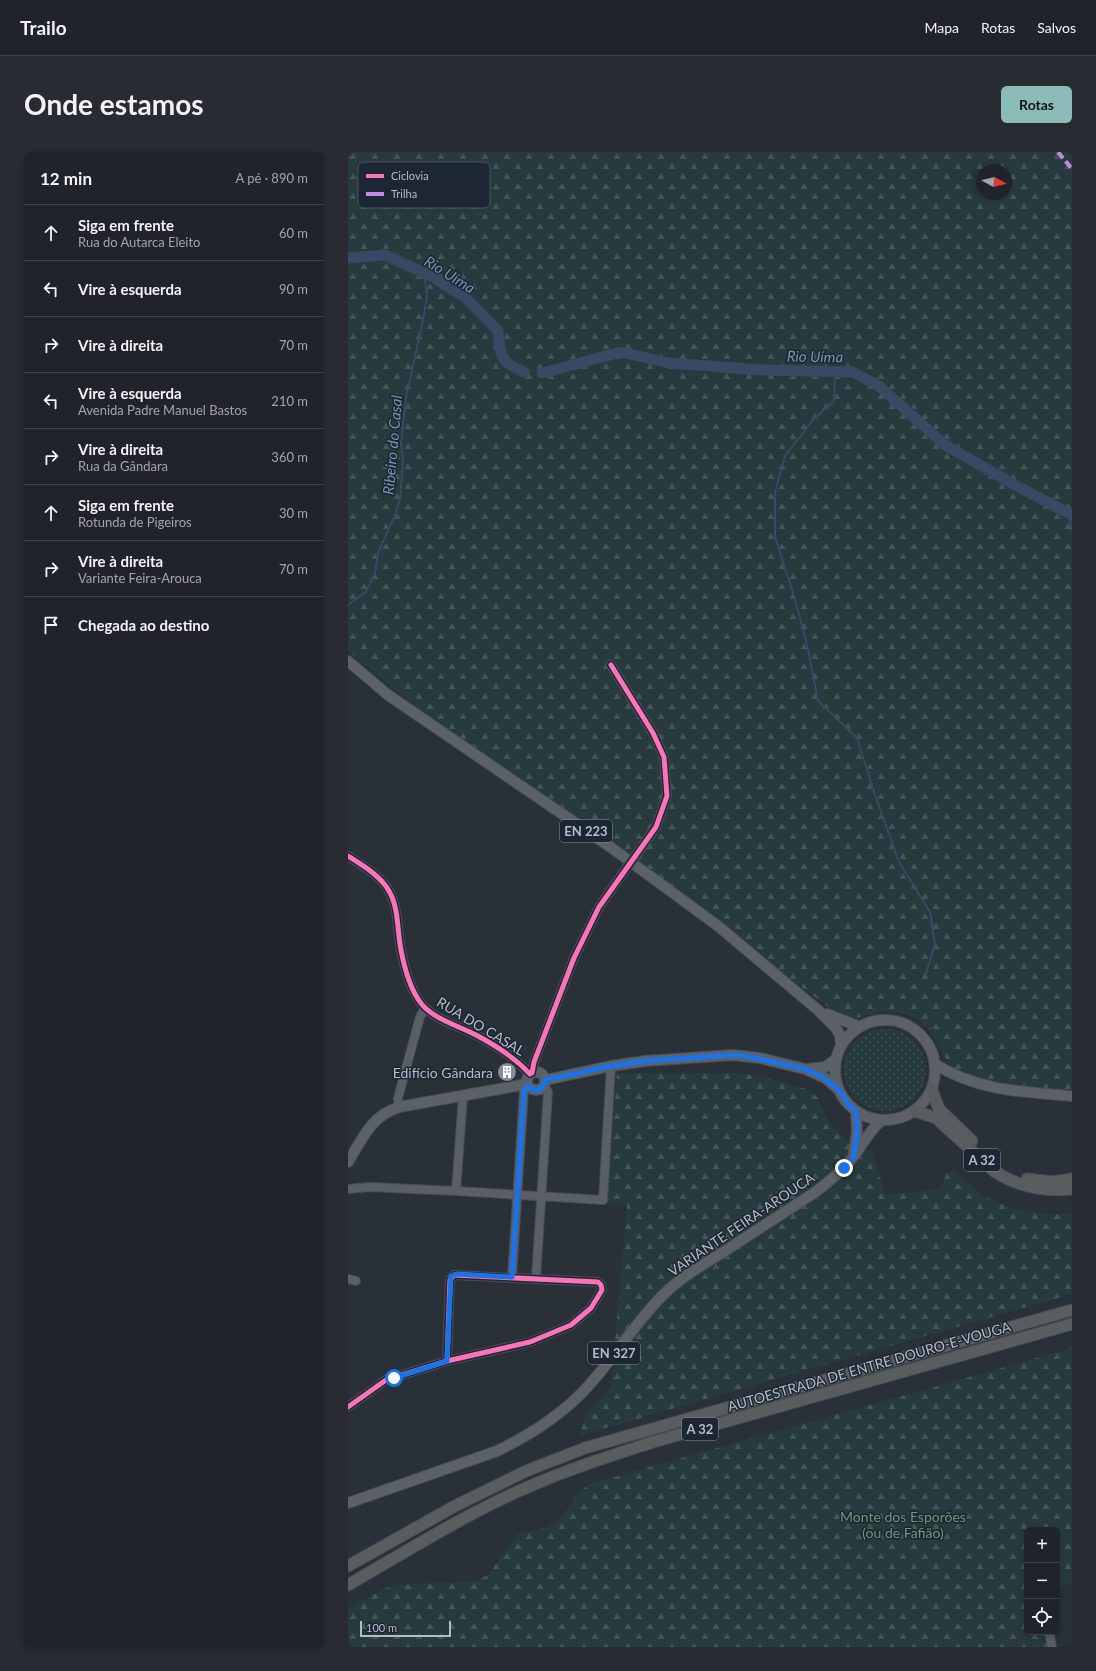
<!DOCTYPE html>
<html lang="pt">
<meta charset="utf-8">
<style>
body{margin:0;font-family:Lato,sans-serif;background:#282c32;color:#f1f3f6}
.controls{position:absolute;right:12px;bottom:12px;display:grid;overflow:hidden;border-radius:6px;box-shadow:0 2px 6px #0003}
.controls button{width:36px;height:36px;display:grid;place-items:center;padding:0;border:0;border-bottom:1px solid #3d4147;background:#20242a;color:#f1f3f6;font:20px sans-serif}
.compass{position:absolute;left:628px;top:12px;width:36px;height:36px;border-radius:50%;background:#20242a;box-shadow:0 2px 6px #0003;rotate:98deg}
.scale{position:absolute;left:12px;bottom:10px;width:91px;box-sizing:border-box;padding-left:4px;border:2px solid #b4bcc9;border-top:0;font-size:11px;line-height:14px;white-space:nowrap;color:#b4bcc9;-webkit-text-stroke:3px #1d2633;paint-order:stroke}
.stop{position:absolute;width:12px;height:12px;margin:-9px;border:3px solid #1a73e8;border-radius:50%;background:#fff}
.stop.end{background:#1a73e8;border-color:#fff;box-shadow:0 1px 4px #0008}
.list{margin:0;padding:0;list-style:none}
h2{display:flex;justify-content:space-between;align-items:center;height:52px;margin:0;padding:0 16px;font-size:17px}
h2 small{font-size:13px;font-weight:400;color:#a2a4a8}
.list li{display:grid;grid-template-columns:26px 1fr auto;gap:12px;align-items:center;box-sizing:border-box;height:56px;padding:0 16px;border-top:1px solid #3d4147}
.list b{display:block;font-size:15px;white-space:nowrap}
.list p{margin:0;font-size:13px;white-space:nowrap;color:#a2a4a8}
.list em{font-size:13px;font-style:normal;color:#a2a4a8}
.icon{flex:none;width:22px;height:22px;fill:none;stroke:currentColor;stroke-width:2;stroke-linecap:round;stroke-linejoin:round}
.map{position:relative;flex:none;width:724px;height:1495px;overflow:hidden;border-radius:6px}
header{display:flex;align-items:center;gap:24px;box-sizing:border-box;height:56px;padding:0 20px;background:#20242a;border-bottom:1px solid #3d4147}
header strong{font-size:19px}
nav{display:flex;gap:22px;margin-inline-start:auto;font-size:14px}
.intro{display:flex;align-items:center;justify-content:space-between;box-sizing:border-box;height:96px;padding:0 24px}
h1{margin:0;font-size:28px}
.button{padding:10px 18px;border-radius:6px;background:#8bbbb9;color:#111;font-size:14px;font-weight:700}
main{display:flex;gap:24px;padding:0 24px}
aside{flex:1;background:#20242a;border-radius:6px;box-shadow:0 2px 6px #0003}
.map>svg:first-child{display:block}
.grass{fill:url(#grass-dots)}
.forest{fill:url(#forest-firs);fill-rule:evenodd}
.lines{fill:none;stroke-linecap:round;stroke-linejoin:round}
.stream{stroke:#384963;stroke-width:2}
.river{stroke:#384963;stroke-width:11}
.minor-casing{stroke:#484c53;stroke-width:10}
.major-casing{stroke:#484c55;stroke-width:12}
.highway-casing{stroke:#474c53;stroke-width:13}
.minor{stroke:#5a5e66;stroke-width:8}
.major{stroke:#5c6168;stroke-width:10}
.highway{stroke:#5a5d60;stroke-width:11}
.minor-bridge-casing{stroke:#484c53;stroke-width:10;stroke-linecap:butt}
.minor-bridge{stroke:#5a5e66;stroke-width:8}
.quiet{stroke:#c787e3;stroke-width:4;stroke-dasharray:8 4;stroke-linecap:butt}
.cycleway-casing{stroke:#1d2633;stroke-width:8}
.cycleway{stroke:#fb73b8;stroke-width:5}
.route{stroke:#1a73e8;stroke-width:5}
.labels{text-anchor:middle;dominant-baseline:central;stroke-width:3;stroke-linejoin:round;paint-order:stroke}
.shield{fill:#1d2633;stroke:#878f9c;stroke-width:1}
.shield-label{font-size:13px;font-weight:bold;fill:#b4bcc9}
.street-label{font-size:14px;fill:#b4bcc9;stroke:#1d2633}
.poi-label{font-size:14px;fill:#b4bcc9;stroke:#1d2633;text-anchor:end}
.park-label{font-size:14px;fill:#6b9a76;stroke:#1d2633}
.water-label{font-size:15px;font-style:italic;fill:#7c92b1;stroke:#1d2633}
.key{fill:#1d2633;stroke:#4a5360;stroke-width:1}
.key-label{font-size:11px;fill:#b4bcc9}
</style>
<header>
<strong>Trailo</strong>
<nav><a>Mapa</a><a>Rotas</a><a>Salvos</a></nav>
</header>
<div class="intro"><h1>Onde estamos</h1><a class="button">Rotas</a></div>
<main>
<aside>
<h2>12 min<small>A pé · 890 m</small></h2>
<ul class="list">
<li><svg class="icon" aria-label="ahead" viewBox="0 0 24 24"><path d="M12 20V5M6 11l6-6 6 6"/></svg><div><b>Siga em frente</b><p>Rua do Autarca Eleito</p></div><em>60 m</em></li>
<li><svg class="icon" aria-label="left" viewBox="0 0 24 24"><path d="M17 20v-9H6M10 6l-5 5 5 5"/></svg><div><b>Vire à esquerda</b></div><em>90 m</em></li>
<li><svg class="icon" aria-label="right" viewBox="0 0 24 24"><path d="M7 20v-9h11M14 6l5 5-5 5"/></svg><div><b>Vire à direita</b></div><em>70 m</em></li>
<li><svg class="icon" aria-label="left" viewBox="0 0 24 24"><path d="M17 20v-9H6M10 6l-5 5 5 5"/></svg><div><b>Vire à esquerda</b><p>Avenida Padre Manuel Bastos</p></div><em>210 m</em></li>
<li><svg class="icon" aria-label="right" viewBox="0 0 24 24"><path d="M7 20v-9h11M14 6l5 5-5 5"/></svg><div><b>Vire à direita</b><p>Rua da Gândara</p></div><em>360 m</em></li>
<li><svg class="icon" aria-label="ahead" viewBox="0 0 24 24"><path d="M12 20V5M6 11l6-6 6 6"/></svg><div><b>Siga em frente</b><p>Rotunda de Pigeiros</p></div><em>30 m</em></li>
<li><svg class="icon" aria-label="right" viewBox="0 0 24 24"><path d="M7 20v-9h11M14 6l5 5-5 5"/></svg><div><b>Vire à direita</b><p>Variante Feira-Arouca</p></div><em>70 m</em></li>
<li><svg class="icon" aria-label="arrive" viewBox="0 0 24 24"><path d="M6 21V4h12l-3 4 3 4H6"/></svg><div><b>Chegada ao destino</b></div></li>
</ul>
</aside>
<div class="map">
<svg width="724" height="1495" viewBox="0 0 724 1495">
<defs>
<pattern id="grass-dots" width="8" height="8" patternUnits="userSpaceOnUse"><rect width="8" height="8" fill="#273a3e"/><path d="M2 2h.1M6 6h.1" fill="none" stroke="#445559" stroke-width="1.8" stroke-linecap="round"/></pattern>
<pattern id="forest-firs" width="22" height="20" patternUnits="userSpaceOnUse"><rect width="22" height="20" fill="#273a3e"/><path d="M5 1l3.5 6h-7zM16 11l3.5 6h-7z" fill="#445559"/></pattern>
</defs>
<rect width="100%" height="100%" fill="#2a3038"/>
<path class="grass" d="M496 918a41 41 0 1 1 82 0a41 41 0 1 1-82 0Z"/>
<path class="forest" d="M0,0H724V941L656,933L631,927L608,919L601,912L582,879L572,869L561,863L547,860H532L505,867L488,861L288,711L71,558L0,499ZM634,18H658V42H634Z
M269,921H389L413,924L462,938L470,946L479,967L493,984L506,994L524,998L537,1043L590,1037L594,1034L598,1022L604,1019C615,1024 624,1036 634,1042C660,1059 693,1063 724,1062V1142L230,1284L239,1262L263,1236L279,1053L259,1052Z
M724,1196V1431L709,1435V1378H679V1480H697L701,1495H0V1456L44,1433L129,1429L141,1422L168,1383C179,1378 193,1379 204,1372C221,1362 226,1340 244,1331Z"/>
<g class="lines">
<path class="stream" d="M487,220L486,249L465,268L437,304L427,340V385L446,444L459,492L470,549L509,586L526,640L551,710L582,760L587,792L578,822
M720,361L724,378
M0,453L18,440L27,421L30,401L47,363L52,347L55,310L53,291L58,246L75,168L79,143L76,121"/>
<path class="river" d="M0,106L37,103L85,125L117,145L150,179C152,205 152,210 176,220
M194,221L273,200L321,211L413,218L505,220L531,234L597,293L667,333L724,363"/>
<defs>
<path id="minor" d="M263,513L305,581L316,605L319,644L308,675L291,699
M0,704C14,713 33,724 41,739C51,756 49,779 53,798C56,814 61,833 70,847C81,866 109,873 128,883C147,893 168,907 182,922
M184,921L186,910L226,806L251,755L275,721
M51,955L50,946L72,865L77,856
M0,1037L22,1035L108,1039L255,1048L263,914
M108,1039L115,944
M164,1125L176,939L180,934
M188,1126L200,940L196,933
M0,1127L8,1129
M0,1255L38,1228L99,1209L182,1190L223,1173L243,1156L254,1138L253,1133L250,1130L106,1123L102,1128L99,1209
M701,1480L704,1495"/>
<path id="major" d="M0,509L40,543L261,694L370,774L470,858L487,875L492,883L493,894
M479,862L512,875
M487 918a50 50 0 1 1 100 0a50 50 0 1 1-100 0Z
M587,912C629,939 676,940 724,944
M459,917L477,915L488,907
M179 929a9 9 0 1 1 18 0a9 9 0 1 1-18 0Z
M197,928L263,914L297,909L385,903L412,906L457,917L477,926L491,938
M506,1000L509,980L508,959
M0,1010C16,985 22,965 51,955L179,932
M0,1351L149,1299C184,1282 216,1262 242,1232C268,1203 288,1170 315,1143C333,1125 356,1112 377,1099C407,1079 437,1060 466,1041C481,1030 495,1018 506,1004C515,992 521,979 533,969"/>
<path id="highway" d="M584,938L591,957L624,989
M567,959L588,966L646,1019C670,1035 696,1040 724,1037
M679,1027L705,1030L724,1027
M0,1414L107,1354L178,1319L237,1296L724,1158
M0,1433C61,1398 122,1359 187,1332C226,1315 265,1303 305,1290L724,1172"/>
</defs>
<use href="#minor" class="minor-casing"/>
<use href="#major" class="major-casing"/>
<use href="#highway" class="highway-casing"/>
<use href="#minor" class="minor"/>
<use href="#major" class="major"/>
<use href="#highway" class="highway"/>
<defs>
<path id="minor-bridge" d="M275,721L291,699"/>
</defs>
<use href="#minor-bridge" class="minor-bridge-casing"/>
<use href="#minor-bridge" class="minor-bridge"/>
<path class="quiet" d="M710,0L724,17"/>
<defs>
<path id="cycleway" d="M0,704C14,713 33,724 41,739C51,756 49,779 53,798C56,814 61,833 70,847C81,866 109,873 128,883C147,893 168,907 182,922
M184,921L186,910L226,806L251,755L308,675L319,644L316,605L305,581L263,513
M0,1255L38,1228L99,1209L182,1190L223,1173L243,1156L254,1138L253,1133L250,1130L106,1123L102,1128L99,1209"/>
</defs>
<use href="#cycleway" class="cycleway-casing"/>
<use href="#cycleway" class="cycleway"/>
</g>
<g class="lines">
<path class="route" d="M46,1226L99,1209L103,1124L109,1122L164,1125L176,939L180,934C185,939 190,939 195,935L197,928L263,914L297,909L385,903L398,904L457,917L473,924L491,938L501,953L508,959L509,980L506,1004L496,1016"/>
</g>
<defs>
<symbol id="building-disc" viewBox="-11 -11 22 22"><circle r="9.5" fill="#848b96" stroke="#1d2633"/><path d="M-4-6H4V6H1V3H-1V6H-4ZM-2.5-4.3h1.7v1.8h-1.7ZM.8-4.3h1.7v1.8H.8ZM-2.5-1h1.7V.8h-1.7ZM.8-1h1.7V.8H.8Z" fill="#fff"/></symbol>
</defs>
<g fill-rule="evenodd">
<use href="#building-disc" x="148" y="909" width="22" height="22"/>
</g>
<g class="labels">
<g class="shield">
<rect x="212" y="668" width="52" height="22" rx="3"/>
<rect x="616" y="997" width="36" height="22" rx="3"/>
<rect x="240" y="1190" width="52" height="22" rx="3"/>
<rect x="334" y="1266" width="36" height="22" rx="3"/>
</g>
<g class="shield-label">
<text x="238" y="679">EN 223</text>
<text x="634" y="1008">A 32</text>
<text x="266" y="1201">EN 327</text>
<text x="352" y="1277">A 32</text>
</g>
<g class="street-label">
<text transform="translate(133 874) rotate(31)">RUA DO CASAL</text>
<text transform="translate(393 1072) rotate(-34)">VARIANTE FEIRA-AROUCA</text>
<text transform="translate(521 1214) rotate(-16)">AUTOESTRADA DE ENTRE DOURO-E-VOUGA</text>
</g>
<g class="poi-label">
<text x="145" y="920">Edifício Gândara</text>
</g>
<g class="park-label">
<text x="555" y="1364">Monte dos Esporões<tspan x="555" dy="16">(ou de Fafião)</tspan></text>
</g>
<g class="water-label">
<text transform="translate(102 122) rotate(32)">Rio Uíma</text>
<text transform="translate(467 204) rotate(1)">Rio Uíma</text>
<text transform="translate(44 293) rotate(-85)">Ribeiro do Casal</text>
</g>
</g>
<rect x="10" y="10" width="132" height="46" rx="6" class="key"/>
<rect x="18" y="22" width="18" height="4" fill="#fb73b8"/>
<rect x="18" y="40" width="18" height="4" fill="#c787e3"/>
<g class="key-label">
<text x="43" y="28">Ciclovia</text>
<text x="43" y="46">Trilha</text>
</g>
</svg>
<div class="controls">
<button>+</button>
<button>−</button>
<button><svg class="icon" aria-label="locate" viewBox="0 0 24 24"><circle cx="12" cy="12" r="6"/><path d="M12 2v4M12 18v4M2 12h4M18 12h4"/></svg></button>
</div>
<svg class="compass" viewBox="-18 -18 36 36"><path d="M0-13l5 13h-10z" fill="#e53935"/><path d="M0 13l5-13h-10z" fill="#a2a4a8"/></svg>
<div class="scale">100 m</div>
<div class="stop" style="left:46px;top:1226px"></div>
<div class="stop end" style="left:496px;top:1016px"></div>
</div>
</main>
